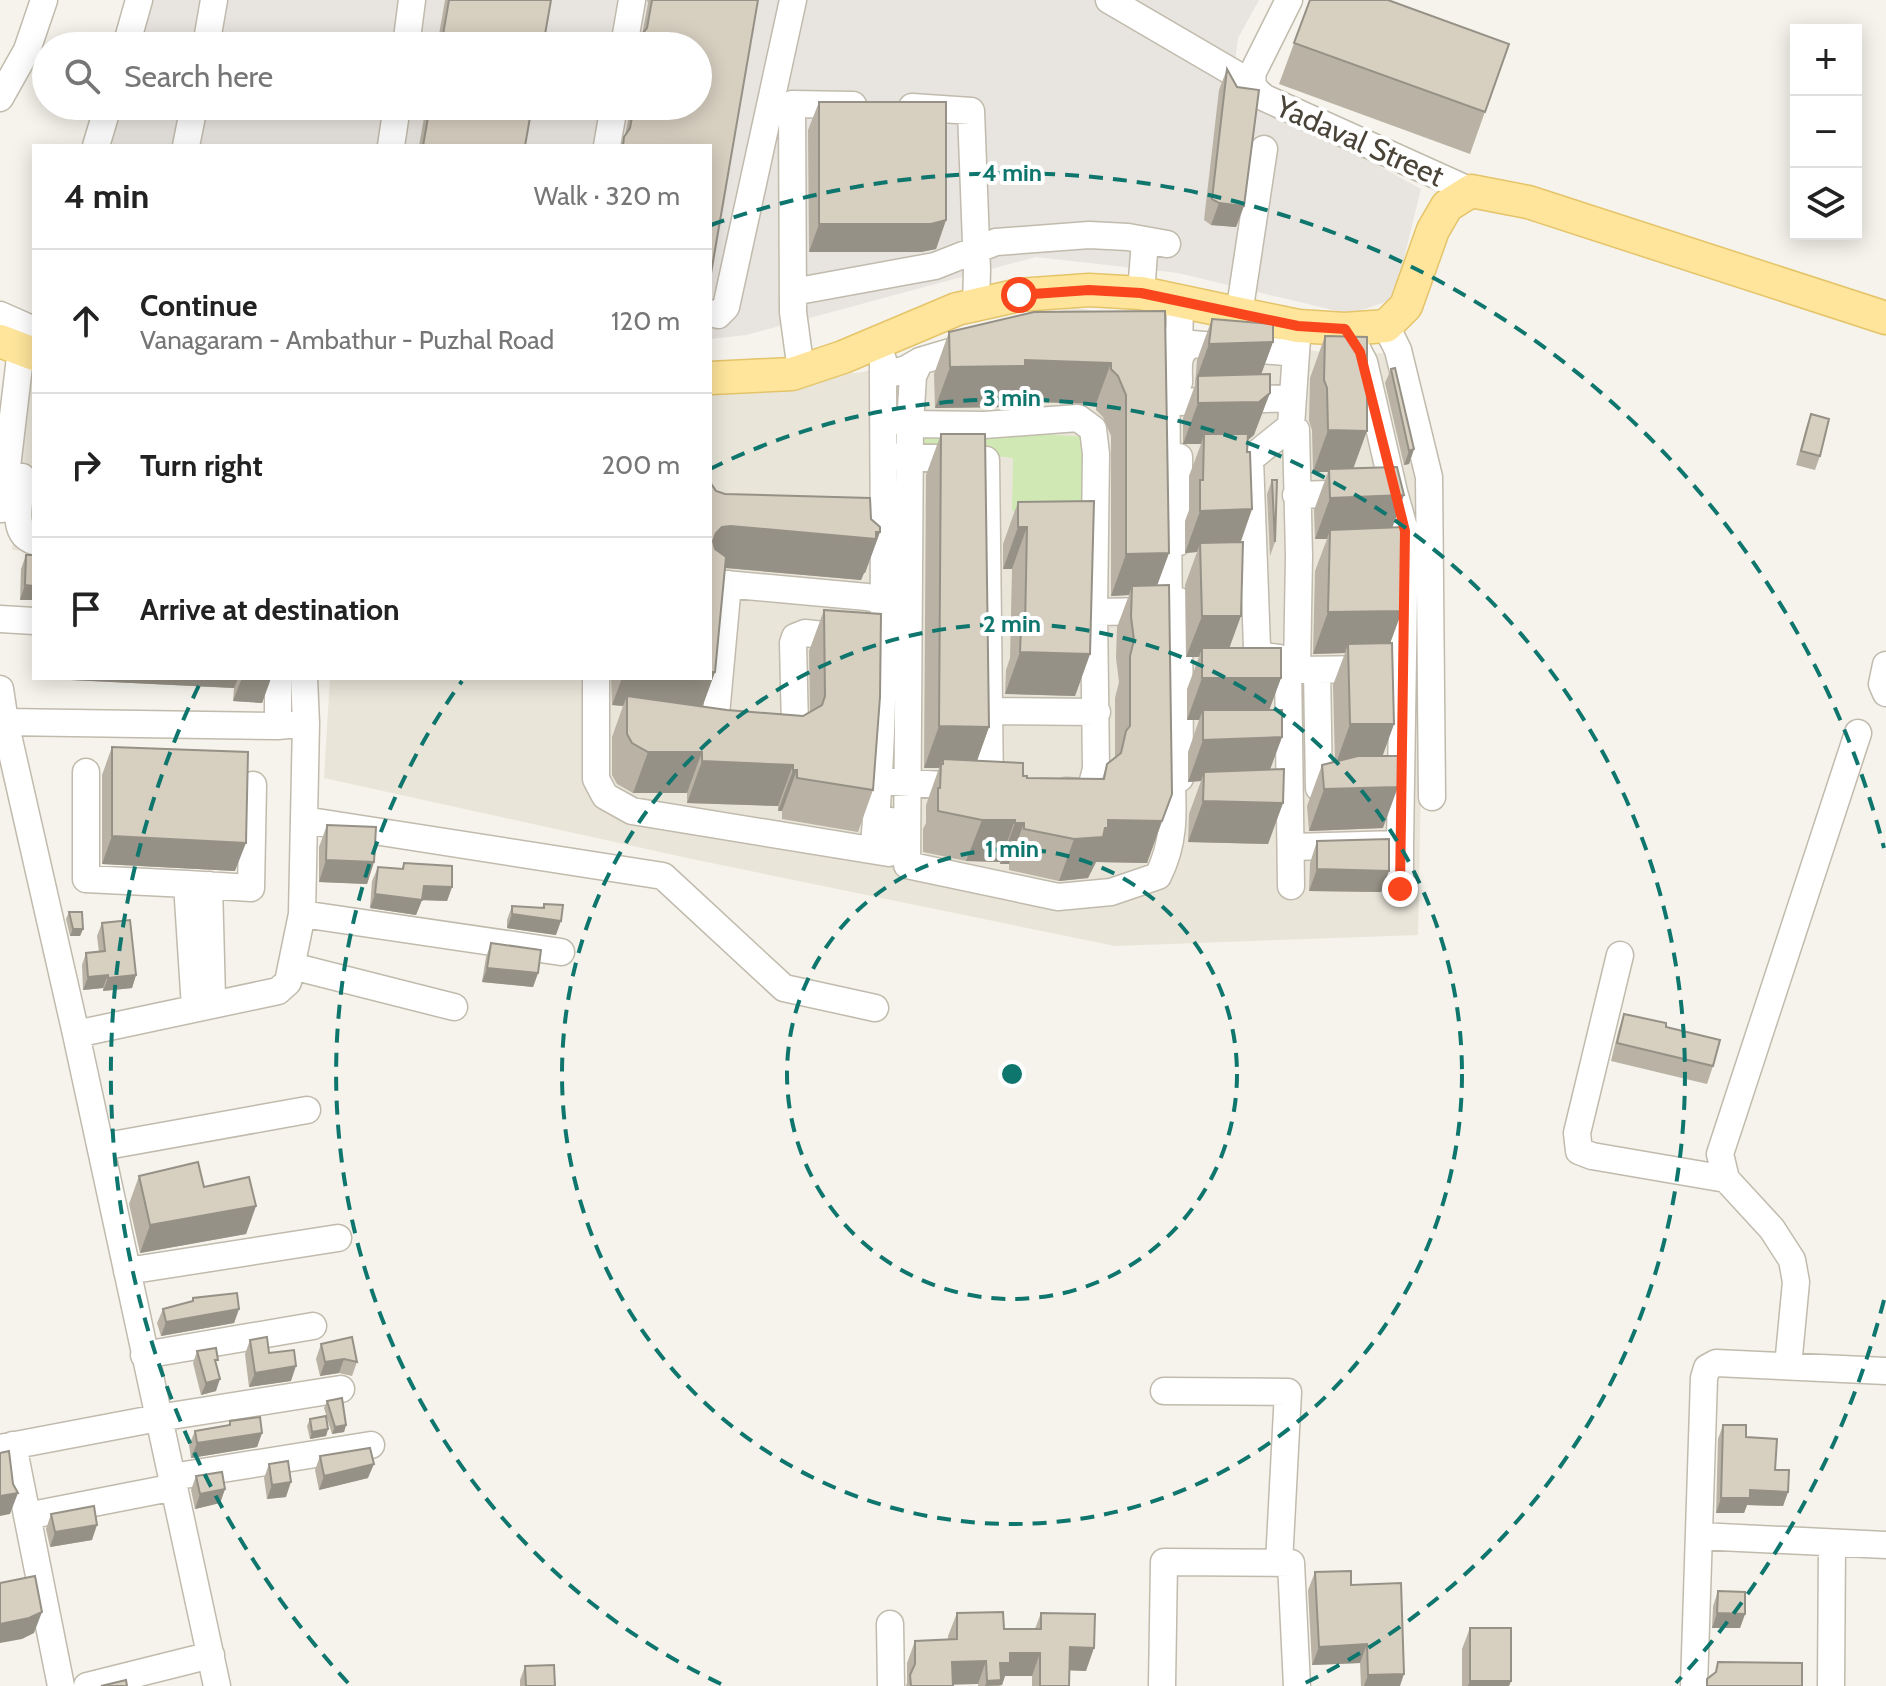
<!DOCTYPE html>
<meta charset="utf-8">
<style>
body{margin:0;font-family:Cabin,sans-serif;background:#f6f6f6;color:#222}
.controls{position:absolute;right:24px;top:24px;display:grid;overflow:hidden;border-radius:0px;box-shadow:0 4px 20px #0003}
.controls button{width:72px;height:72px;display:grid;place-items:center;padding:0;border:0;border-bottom:2px solid #e0e0e0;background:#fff;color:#222;font:40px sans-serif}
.stop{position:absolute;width:24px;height:24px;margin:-18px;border:6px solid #fa461d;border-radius:50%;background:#fff}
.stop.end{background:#fa461d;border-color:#fff;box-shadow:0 2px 8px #0008}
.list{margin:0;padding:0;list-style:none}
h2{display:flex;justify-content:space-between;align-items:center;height:104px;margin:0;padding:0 32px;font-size:34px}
h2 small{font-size:26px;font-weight:400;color:#767676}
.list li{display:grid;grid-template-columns:52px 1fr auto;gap:24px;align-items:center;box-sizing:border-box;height:144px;padding:0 32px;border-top:2px solid #e0e0e0}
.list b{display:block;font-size:30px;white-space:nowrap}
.list p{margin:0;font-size:26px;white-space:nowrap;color:#767676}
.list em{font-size:26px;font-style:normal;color:#767676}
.icon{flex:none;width:44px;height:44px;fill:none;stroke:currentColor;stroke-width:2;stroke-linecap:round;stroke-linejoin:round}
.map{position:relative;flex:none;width:1886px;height:1686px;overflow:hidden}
.search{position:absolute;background:#fff;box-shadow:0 4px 20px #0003;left:32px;top:32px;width:680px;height:88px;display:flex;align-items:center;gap:20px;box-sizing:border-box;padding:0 28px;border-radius:44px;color:#767676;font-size:30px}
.panel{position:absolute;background:#fff;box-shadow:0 4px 20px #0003;left:32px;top:144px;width:680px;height:536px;border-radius:0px}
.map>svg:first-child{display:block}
.residential{fill:#e9e5d9}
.industrial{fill:#e8e4df}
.park{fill:#d0e9b4}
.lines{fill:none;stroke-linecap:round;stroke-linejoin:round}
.minor-casing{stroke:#c1bbad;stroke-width:29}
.major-casing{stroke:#e5c469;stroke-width:35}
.minor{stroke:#fff;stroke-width:26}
.major{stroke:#fee59b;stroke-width:32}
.wall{fill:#b9b2a5}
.shaded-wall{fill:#969186}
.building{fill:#d7cfc0;stroke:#969186;stroke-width:2}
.route{stroke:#fa461d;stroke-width:10}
.ring{fill:none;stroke:#0f766e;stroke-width:4;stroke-dasharray:14 10}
.labels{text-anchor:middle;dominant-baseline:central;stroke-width:8;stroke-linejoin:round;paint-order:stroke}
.street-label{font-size:30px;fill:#4a4438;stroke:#fff}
.centre{fill:#0f766e;stroke:#fff;stroke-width:4}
.ring-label{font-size:24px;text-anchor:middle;font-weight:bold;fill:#0f766e;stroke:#fff;stroke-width:8;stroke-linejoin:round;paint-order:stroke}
</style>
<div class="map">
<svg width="1886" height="1686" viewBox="0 0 1886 1686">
<rect width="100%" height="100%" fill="#f5f3eb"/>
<path class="residential" d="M1072,307L1337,355L1385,353L1426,523L1418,935L1115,946L692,859L324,778L330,678H710V389L863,372Z
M26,380L34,382V551L12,550Z"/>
<path class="industrial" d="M147,0H1259L1238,38L1232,85L1421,189L1394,299L1350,314L1178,273L1036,257L746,335L710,339V146H106L118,106H698V46H134Z"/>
<path class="park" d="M921,427L1088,437L1092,513L1012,511L1013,458L919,447Z"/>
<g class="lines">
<defs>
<path id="minor" d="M1109,0L1251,83
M1289,0L1253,72C1251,85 1254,90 1265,98L1471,191
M126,46L139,0
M206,46L214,0
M406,46L412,0
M624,46L632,0
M0,98L27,50L44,0
M912,107L971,111L977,270L976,305
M96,146L108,106
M186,146L194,106
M391,146L397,106
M607,146L614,106
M793,292L935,266L996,242L1089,235L1128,237L1167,244
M1141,293L1145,240
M710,313L718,315L726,307L793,0
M1239,314L1264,149
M0,315L34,330
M1386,326L1398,350L1429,477L1432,797
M1137,336H1156L1166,344L1167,477
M1179,356L1180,301
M920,361L913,376L910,424L907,865L1058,897L1111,892L1158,876C1178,836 1172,803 1171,760
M801,371L793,312L792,104L853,105
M883,376L906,369L920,361L974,345
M1179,382C1179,365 1176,353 1192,344L1296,353
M1179,402L1293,398
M884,421L896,420L910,424L984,425L1078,418L1093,429L1096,454L1094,612L1096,769L1091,788L1083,792L1066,791
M1291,426L1296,430L1299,556L1297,670L1375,669
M22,477C21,498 9,533 34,541
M1296,495L1394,492L1364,362L1353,341
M2,509L21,349
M1168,520L1169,621
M1179,542V457
M714,583L867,597L882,600L896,593
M1179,601L1180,778
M1094,612L1158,611
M0,619L34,621
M1886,665L1882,684L1886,693
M1317,670L1319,788
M278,678V726
M596,678V779L605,796L632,811L889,853L891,821
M0,689L5,722L278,726L306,723
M989,711L1097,712
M5,722L76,1034
M721,737L714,736L728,584
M784,742L794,737L795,728L793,643L795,637L805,633L851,638
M86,772V879L187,884L195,1008
M879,781L990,788L986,460L885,456
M304,820L663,876L784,988L875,1008
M1400,844V889
M874,845C888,684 883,522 883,360
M1292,847L1400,844L1405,531L1394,492
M187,884L251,888L253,785
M209,885L212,998
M1291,886L1288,664L1279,658L1263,656L1257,647L1250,459L1291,426L1297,338
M302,914L561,952
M1620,955L1577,1133L1579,1151L1592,1156L1726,1179
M292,966L454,1007
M101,1147L307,1110
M127,1271L338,1238
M144,1355L313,1326
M1788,1366L1796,1282L1792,1260L1772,1229L1726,1179L1720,1154L1858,733
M1164,1391L1288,1392L1279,1563
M13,1445L61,1686
M0,1448L158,1418L341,1389
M172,1477L371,1445
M27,1516L175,1487
M1699,1536L1886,1545
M890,1624L891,1686
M87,1686L211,1655
M217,1686L76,1034L278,991L288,982L302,914L306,723L304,678
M1162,1686L1164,1562L1291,1563L1297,1686
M1694,1686L1704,1378L1707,1368L1716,1363L1886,1371
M1831,1686L1832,1543"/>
<path id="major" d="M0,341L34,354
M710,378L792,374L843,357L957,309L1019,295L1089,290L1141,293L1298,326L1345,329L1386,326L1406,306L1433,230L1447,206L1471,191L1528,202L1886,318"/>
</defs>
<use href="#minor" class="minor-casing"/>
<use href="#major" class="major-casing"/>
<use href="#minor" class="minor"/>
<use href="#major" class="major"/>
</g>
<path class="wall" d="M445,0H551L543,46H437Z
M647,0H758L710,280V146H621L625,136L630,109L629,106H698V46H637L642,35L648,3Z
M1310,0L1509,44L1470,154L1279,84Z
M1227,69L1244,206L1236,227L1211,225L1204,220L1219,90Z
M819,102L946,220L936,249L921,252H809L808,130Z
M426,106H532L525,146H419Z
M1165,311L1169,553L1157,585L1172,794L1147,863L1096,862L1088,878L1059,881L1009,870V864H1000V862L966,861L923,852V829L926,823V805L939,768H924L926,475L941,434L989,727L977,761L1023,776L1027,778L1102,779L1107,764L1115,758V698L1119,682L1116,658L1117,627L1129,595L1111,596V436L1103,417L1096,410V404L1012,401L1010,407L935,408L934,374L949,332Z
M1212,319L1273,342L1261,374L1254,435L1248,440L1247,452L1252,509L1241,542L1230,648L1281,678L1269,710L1282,737L1270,769L1283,803L1268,844L1188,842L1189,814L1201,781L1188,782V752L1199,720H1187V689L1199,657H1186L1185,585L1197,552L1185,553V521L1189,510V476L1201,444H1183V418L1195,385L1197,360Z
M1325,336L1353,468L1392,528L1390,643L1394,724L1382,756L1383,828L1309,831L1307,806L1322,765L1335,762L1333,685L1345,653L1313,654L1315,571L1327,539H1315L1314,510L1328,472H1313L1312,430L1309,421L1310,378Z
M1391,369L1414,449L1409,464L1404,465L1385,383Z
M1811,414L1820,456L1815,470L1796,465L1806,428Z
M1272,480L1275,542L1270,556L1267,494Z
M710,482L716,491L725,494L870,498L871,519L880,527V532L865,573H864L861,580L725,568L715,672L702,707L727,710L803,716L810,712L809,651L824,610L881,614L880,697L873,790L858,832L782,819V811H778V806L687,803V793H633L617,784L612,775V737L623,706L612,705L611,678H710Z
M1018,502L1090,654L1075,696L1005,694L1006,670L1010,658L1012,569H1003V544Z
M26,555H34V600H20L21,569Z
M72,678H271L262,703L233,701L234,688L71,680Z
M112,747L235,871L102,864V775Z
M327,825L374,862L367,884L319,882V847Z
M1317,841L1389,871L1381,892L1309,891L1310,863Z
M404,863L452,887L447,901L422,900L416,915L370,908L372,881L378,867L402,869Z
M544,904L556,935L507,928V920L512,906L542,908Z
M69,912L83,929L80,936H70L66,919Z
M102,923L136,975L132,988L103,991V988L83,990L82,965L86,953L99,952L97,936Z
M491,943L538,973L533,987L482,982L486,957Z
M1624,1014L1666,1027L1713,1066L1707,1084L1611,1061L1618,1032Z
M139,1176L204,1187L256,1206L246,1234L140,1253L129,1204Z
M193,1298L239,1309L234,1323L161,1336L157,1323L163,1309L192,1301Z
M250,1340L269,1353L291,1381L249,1387L245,1354Z
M321,1344L357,1362L352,1376L339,1373L320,1376L316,1359Z
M197,1351L216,1366V1391L201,1395L193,1363Z
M327,1401L346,1425L344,1432L332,1434L324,1408Z
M310,1419L328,1429L326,1436L310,1439L307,1426Z
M230,1421L262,1433L257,1447L191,1458L189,1445L195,1431L228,1426Z
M1723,1425L1746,1437L1775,1470L1788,1492L1783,1506L1747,1505L1744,1513H1716L1718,1439Z
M320,1456L368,1478L319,1490L315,1470Z
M269,1464L286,1497L267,1499L264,1478Z
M196,1476L225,1489L220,1503L195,1509L191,1490Z
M51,1514L92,1540L50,1547L46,1529Z
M1315,1572L1400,1686H1361L1360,1663L1312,1665L1308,1590Z
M1718,1591L1745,1614L1740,1628H1712L1713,1606Z
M957,1613L1004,1629H1035L1041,1613L1086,1671L1069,1670V1686H1032V1676H1005L1002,1685L999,1686H978V1684H953V1686H906L907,1683V1663L915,1641L948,1640V1636Z
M1470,1628L1511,1681L1509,1686H1462V1649Z
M525,1666L555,1686H520V1680Z"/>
<path class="shaded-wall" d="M1219,203L1244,206L1236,227L1211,225Z
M946,220L936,249L921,252H809L819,224Z
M1273,342L1258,383L1198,376L1194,385L1209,344Z
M1025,360L1111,363L1096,404L1012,401L1010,407L935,408L950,367Z
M1270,393L1254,435L1244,443L1204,434L1201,444H1183L1198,403Z
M1328,430L1367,431L1352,472L1329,469L1328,472H1313Z
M1414,449L1409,464L1404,465L1409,451Z
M1404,495L1389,537L1330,530L1327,539H1315L1330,498Z
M1252,509L1237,551L1200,543L1197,552L1185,553L1200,511Z
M731,526L876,532H880L865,573H864L861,580L715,567L710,549L716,533L722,527Z
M1018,527H1027L1012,569H1003Z
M1169,553L1154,594L1132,586L1129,595L1111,596L1126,554Z
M25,585L34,586V600H20Z
M1402,611L1387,652L1348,644L1345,653L1313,654L1328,612Z
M1202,616H1241L1226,657L1202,648L1199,657H1186Z
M1020,652L1090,654L1075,696L1005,694Z
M710,672H715L700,713L627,696L623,706L612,705L622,678H710Z
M72,678H238L234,688L71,680Z
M242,678H271L262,703L233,701Z
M1202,678H1281L1266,719L1203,710L1199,720H1187Z
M1350,724H1394L1379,766H1335Z
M939,726L989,727L974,769L943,764V759L939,768H924Z
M1282,737L1267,778L1204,772L1201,781L1188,782L1203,740Z
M648,752H702L687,793H633Z
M702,761L793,765L778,806L687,803Z
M793,770H797L782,811H778Z
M1398,787L1383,828L1309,831L1324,789Z
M1203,801L1283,803L1268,844L1188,842Z
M982,820H1015L1000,862L966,861Z
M1108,820L1162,821L1147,863L1096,862L1088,878L1059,881L1074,839Z
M1015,823H1024L1009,864H1000Z
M112,836L246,843L235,871L102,864Z
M326,860L374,862L367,884L319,882Z
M1317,869L1389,871L1381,892L1309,891Z
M424,886L452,887L447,901L420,900H422L416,915L370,908L375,894Z
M512,914L561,921L556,935L507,928Z
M73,929H83L80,936H70Z
M487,968L538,973L533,987L482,982Z
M108,975L103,988L83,990L88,977Z
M136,975L132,988L103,991L108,978Z
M256,1206L246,1234L140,1253L150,1225Z
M239,1309L234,1323L161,1336L166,1322Z
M344,1359L339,1373L320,1376L325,1362Z
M296,1366L291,1381L249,1387L255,1373Z
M220,1379L216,1391L201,1395L206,1383Z
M346,1425L344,1432L332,1434L335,1427Z
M328,1429L326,1436L310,1439L312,1432Z
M262,1433L257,1447L191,1458L197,1443Z
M374,1464L368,1478L319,1490L324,1476Z
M291,1482L286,1497L267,1499L272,1485Z
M225,1489L220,1503L195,1509L200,1494Z
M1750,1490L1788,1492L1783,1506L1747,1505L1744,1513H1716L1721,1498Z
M18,1493L10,1514L0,1516V1496Z
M97,1525L92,1540L50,1547L55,1532Z
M42,1612L34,1633L22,1639L0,1643V1624Z
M1717,1613L1745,1614L1740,1628H1712Z
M1367,1644L1360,1663L1312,1665L1319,1647Z
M1070,1647L1094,1648L1086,1671L1061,1670Z
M1010,1653H1040L1032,1676H1005L1002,1685L985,1686L987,1681L1000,1663Z
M986,1661L978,1684L944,1685L952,1662Z
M1404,1674L1400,1686H1364L1368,1675Z
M1470,1681H1511L1509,1686H1468Z"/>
<path class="building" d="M449,0H551L543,46H441Z
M652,0H758L710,279V146H623L624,137L630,128L634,106H698V46H638L639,38L647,28Z
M1310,0H1388L1509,44L1485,112L1294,43Z
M1227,69L1237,87L1259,90L1244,206L1219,203L1212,199Z
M819,102H946V220L931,224H819Z
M430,106H532L525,146H423Z
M1165,311L1169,553L1126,554V395L1118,376L1111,369V363L1025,360V366L950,367L949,332L1034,312Z
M1212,319L1273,324V342L1209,344Z
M1325,336L1367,337V431L1328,430L1327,388L1324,380Z
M1395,368L1414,449L1409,451L1391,369Z
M1270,374V393L1259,402L1198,403V376Z
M1811,414L1829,419L1820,456L1801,451Z
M941,434H985L989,727L939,726Z
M1204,434H1248L1247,452H1250L1252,509L1200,511V480H1203Z
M1397,467L1404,495L1330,498L1329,469Z
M1272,480H1277L1275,542Z
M710,482L716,491L725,494L870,498L871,519L880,527V532H876V539L731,526L722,527L716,533L713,541L715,549L726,557L715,672H710Z
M1094,501L1090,654L1020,652L1021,628H1025L1027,527H1018V502Z
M1403,527L1402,611L1328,612L1330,530Z
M1243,542L1241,616H1202L1200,543Z
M26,555H34V586L25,585Z
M1169,585L1172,794L1162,821L1108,820V828H1105L1103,837L1074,839L1024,829V823H1015V820H982L938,811V788H940L941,764H943V759L1023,763V776H1027V778L1104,779L1107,764L1121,753L1126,731L1130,726V656L1134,640L1131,617L1132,586Z
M824,610L881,614L880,697L873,790L797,778V770H793V765L702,761V752H648L632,743L627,734V696L727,710L803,716L822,705L825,696Z
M1392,643L1394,724H1350L1348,644Z
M1202,648H1281V678H1202Z
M1203,710H1282V737L1203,740Z
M112,747L248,752L246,843L112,836Z
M1358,756H1398V787L1324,789L1322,765Z
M1284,769L1283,803L1203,801L1204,772Z
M327,825L376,827L374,862L326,860Z
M1389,839V871L1317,869V841Z
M404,863L452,866V887L424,886L422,900L375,894L378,867L403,869Z
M544,904L563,905L561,921L512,914V906L544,908Z
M69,912H82L83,929H73Z
M130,920L136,975L108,978V975L88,977L86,953L105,951L102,923Z
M491,943L541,950L538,973L487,968Z
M1624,1014L1666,1023V1027L1720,1040L1713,1066L1617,1043Z
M198,1162L204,1187L249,1177L256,1206L150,1225L139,1176Z
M237,1293L239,1309L166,1322L163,1309L193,1301V1298Z
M267,1337L269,1353L294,1350L296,1366L255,1373L250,1340Z
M352,1337L357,1362L344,1359L325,1362L321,1344Z
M216,1348L218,1360H215L220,1379L206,1383L197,1351Z
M342,1398L346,1425L335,1427L327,1401Z
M326,1416L328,1429L312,1432L310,1419Z
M260,1417L262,1433L197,1443L195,1431L230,1425V1421Z
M1723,1425H1746V1437L1777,1439L1775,1470H1789L1788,1492L1750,1490V1498H1721Z
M370,1448L374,1464L324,1476L320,1456Z
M9,1451L13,1484L18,1493L0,1496V1453Z
M288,1461L291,1482L272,1485L269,1464Z
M222,1472L225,1489L200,1494L196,1476Z
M94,1506L97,1525L55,1532L51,1514Z
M1351,1571V1585L1401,1583L1404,1674L1368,1675L1367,1644L1319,1647L1315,1572Z
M35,1576L42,1612L29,1618L0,1624V1583Z
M1718,1591L1745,1592V1614L1717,1613Z
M1003,1612L1004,1629H1041V1613L1095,1614L1094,1648L1070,1647L1069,1686H1040V1653H1010V1663H1000L1001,1680L987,1681L986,1661L952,1662L953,1686H911L910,1675L915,1664V1641L957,1639V1613Z
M1470,1628H1511V1681H1470Z
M1718,1662L1802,1663V1686H1707V1679L1716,1672Z
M554,1665L555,1686H526L525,1666Z
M126,1680L127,1686H101Z"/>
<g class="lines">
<path class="route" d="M1019,295L1089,290L1141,293L1298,326L1345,329L1360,352L1405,531L1400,889"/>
</g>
<g class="ring">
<circle cx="1012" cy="1074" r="225"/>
<circle cx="1012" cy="1074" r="450"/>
<path d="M721 1684A676 676 0 0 1 462 681M710 469A676 676 0 1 1 1303 1684"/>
<path d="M1884 1300A901 901 0 0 1 1676 1683M348 1683A901 901 0 0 1 202 679M711 225A901 901 0 0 1 1884 848"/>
</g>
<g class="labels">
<g class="street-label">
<text transform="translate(1360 141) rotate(24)">Yadaval Street</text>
</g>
</g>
<circle cx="1012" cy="1074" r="12" class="centre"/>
<g class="ring-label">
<text x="1012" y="181">4 min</text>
<text x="1012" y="406">3 min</text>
<text x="1012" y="632">2 min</text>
<text x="1012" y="857">1 min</text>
</g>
</svg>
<div class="controls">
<button>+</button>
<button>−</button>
<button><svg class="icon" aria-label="layers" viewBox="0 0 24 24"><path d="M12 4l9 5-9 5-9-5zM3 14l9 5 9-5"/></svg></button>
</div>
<div class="stop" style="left:1019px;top:295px"></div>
<div class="stop end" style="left:1400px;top:889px"></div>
<div class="search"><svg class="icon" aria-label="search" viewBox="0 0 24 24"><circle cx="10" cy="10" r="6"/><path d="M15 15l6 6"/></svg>Search here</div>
<section class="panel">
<h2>4 min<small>Walk · 320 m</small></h2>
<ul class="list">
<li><svg class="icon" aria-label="ahead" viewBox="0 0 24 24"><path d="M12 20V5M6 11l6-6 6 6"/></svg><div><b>Continue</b><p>Vanagaram - Ambathur - Puzhal Road</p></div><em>120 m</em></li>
<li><svg class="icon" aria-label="right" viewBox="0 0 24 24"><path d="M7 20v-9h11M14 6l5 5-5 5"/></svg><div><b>Turn right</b></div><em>200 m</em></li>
<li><svg class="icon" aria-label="arrive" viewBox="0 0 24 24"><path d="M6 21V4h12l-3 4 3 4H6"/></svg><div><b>Arrive at destination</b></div></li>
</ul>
</section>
</div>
